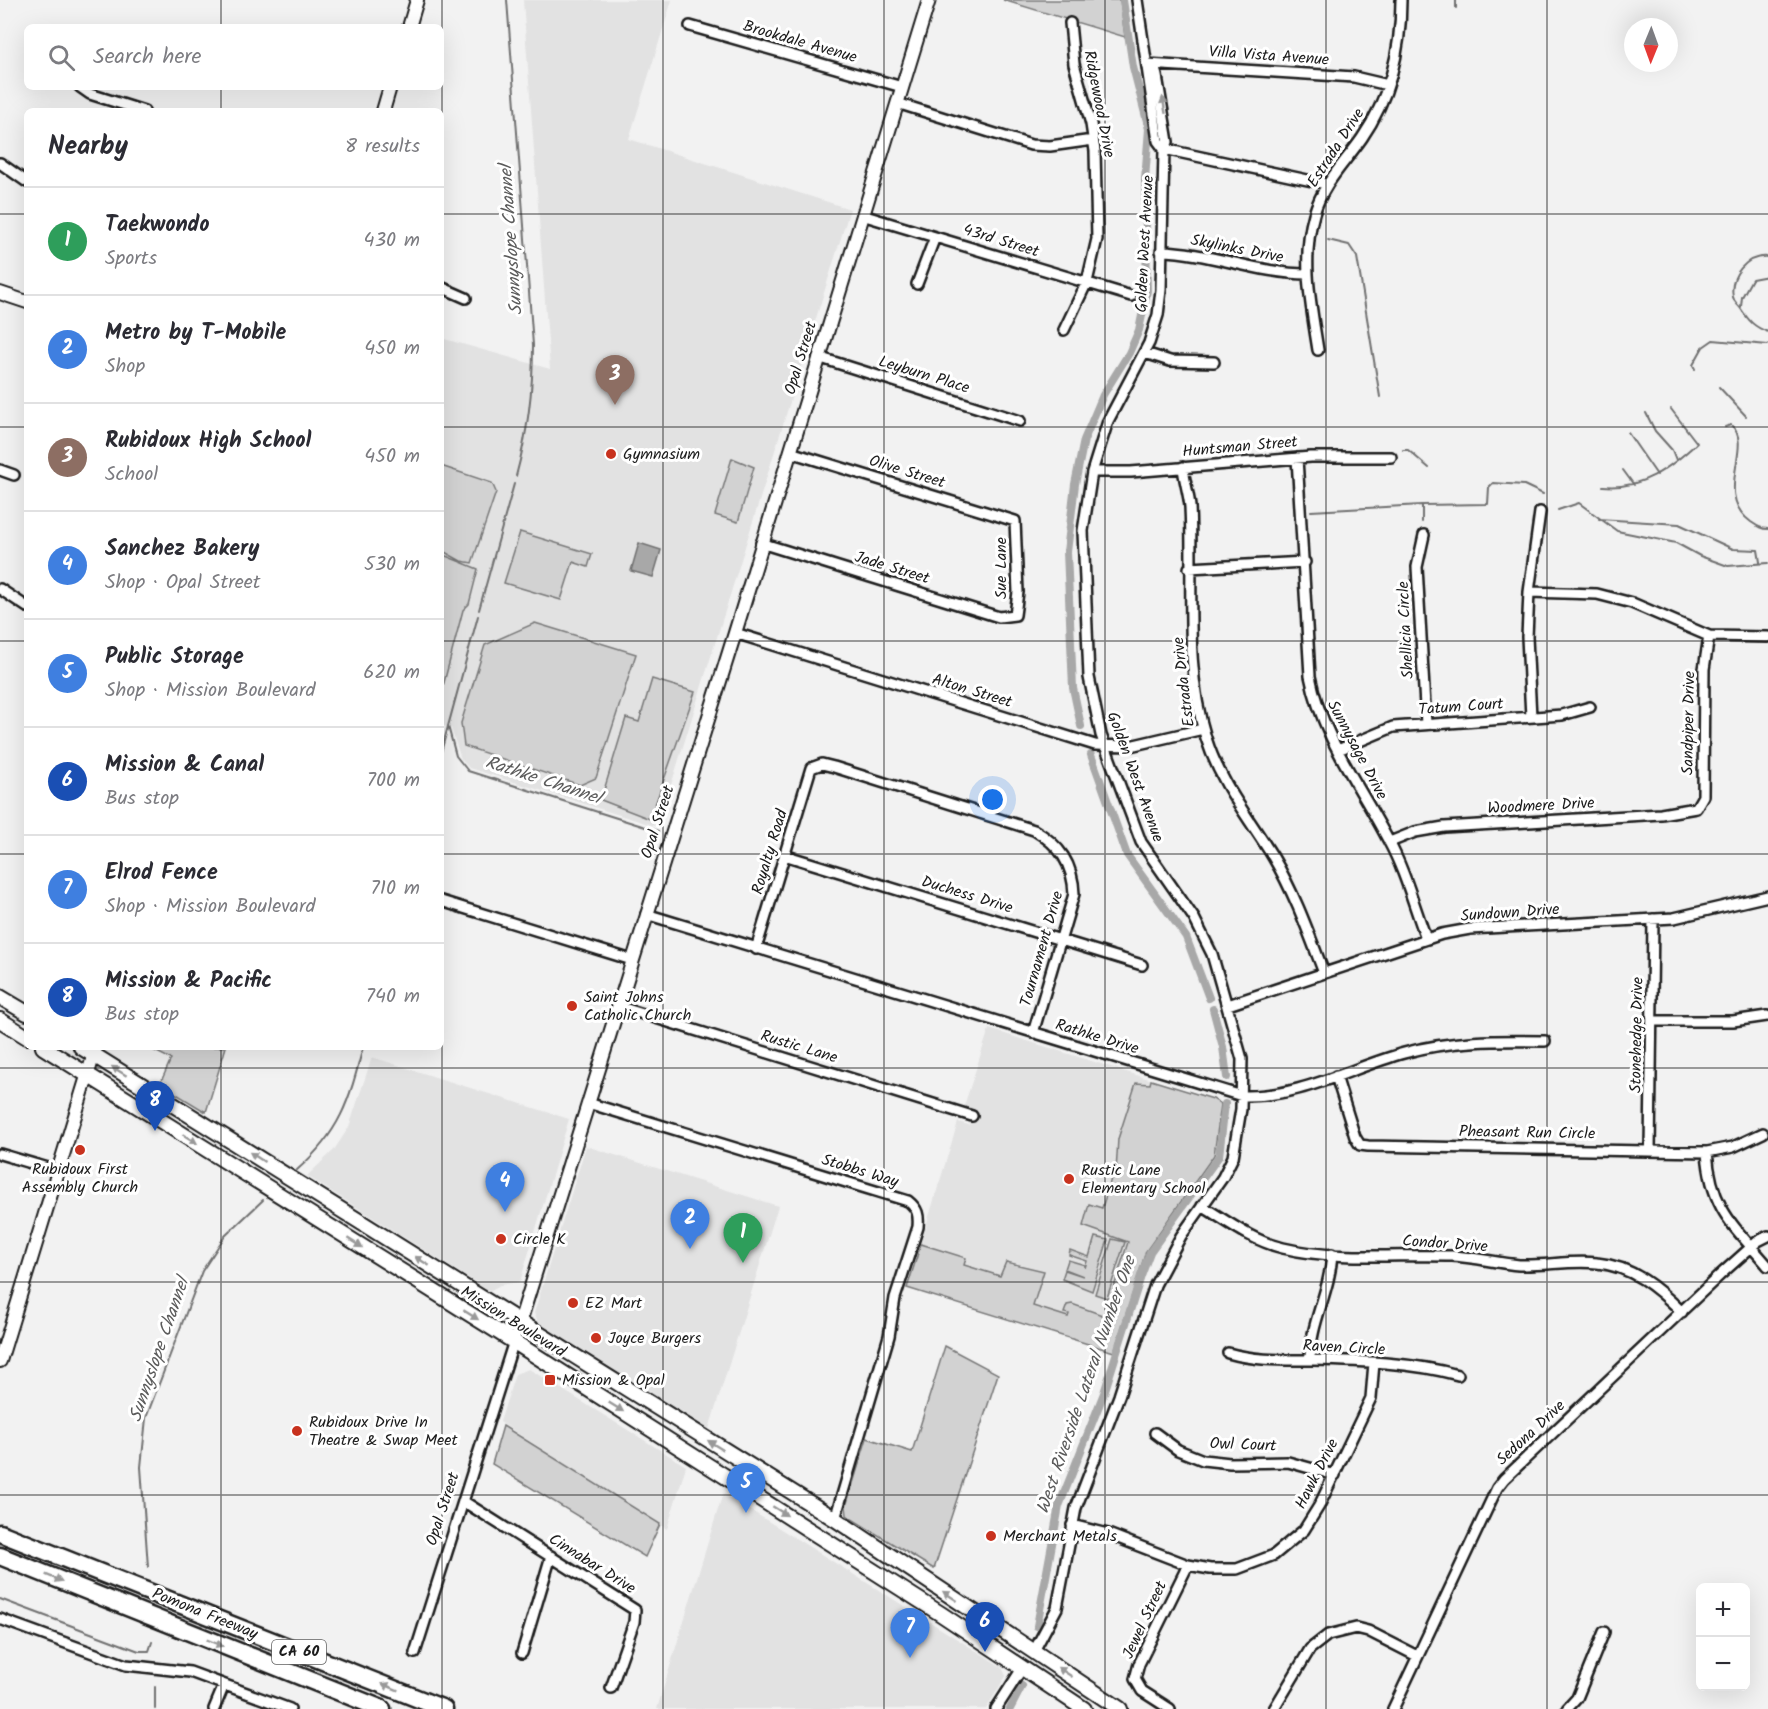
<!DOCTYPE html>
<meta charset="utf-8">
<style>
body{margin:0;font-family:Kalam,sans-serif;background:#f2f2f3;color:#2b2b33}
.controls{position:absolute;right:18px;bottom:18px;display:grid;overflow:hidden;border-radius:9px;box-shadow:0 6px 24px #0002}
.controls button{width:54px;height:54px;display:grid;place-items:center;padding:0;border:0;border-bottom:2px solid #e1e1e2;background:#fff;color:#2b2b33;font:30px sans-serif}
.compass{position:absolute;left:1624px;top:18px;width:54px;height:54px;border-radius:50%;background:#fff;box-shadow:0 6px 24px #0002;rotate:181deg}
.you{position:absolute;left:993px;top:800px;width:21px;height:21px;margin:-15px;border:4px solid #fff;border-radius:50%;background:#1a73e8;box-shadow:0 0 0 9px #1a73e833}
.badge{display:grid;place-items:center;width:39px;height:39px;border-radius:50%;background:#7c3aed;color:#fff;font-size:20px;font-weight:700}
.pin{position:absolute;translate:-50% -50px;filter:drop-shadow(0 2px 3px #0008)}
.pin::after{content:'';position:absolute;top:32px;width:21px;height:18px;background:inherit;clip-path:polygon(0 0,100% 0,50% 100%)}
.list{margin:0;padding:0;list-style:none}
h2{display:flex;justify-content:space-between;align-items:center;height:78px;margin:0;padding:0 24px;font-size:26px}
h2 small{font-size:20px;font-weight:400;color:#7c7c81}
.list li{display:grid;grid-template-columns:39px 1fr auto;gap:18px;align-items:center;box-sizing:border-box;height:108px;padding:0 24px;border-top:2px solid #e1e1e2}
.list b{display:block;font-size:22px;white-space:nowrap}
.list p{margin:0;font-size:20px;white-space:nowrap;color:#7c7c81}
.list em{font-size:20px;font-style:normal;color:#7c7c81}
.icon{flex:none;width:33px;height:33px;fill:none;stroke:currentColor;stroke-width:2;stroke-linecap:round;stroke-linejoin:round}
.map{position:relative;flex:none;width:1768px;height:1709px;overflow:hidden}
.search{position:absolute;background:#fff;box-shadow:0 6px 24px #0002;left:24px;top:24px;width:420px;height:66px;display:flex;align-items:center;gap:15px;box-sizing:border-box;padding:0 21px;border-radius:9px;color:#7c7c81;font-size:22px}
.panel{position:absolute;background:#fff;box-shadow:0 6px 24px #0002;left:24px;top:108px;width:420px;height:942px;border-radius:9px}
.map>svg:first-child{display:block}
.built{fill:#e2e2e2}
.green{fill:#d2d2d2;stroke:#777;stroke-width:1.5}
.water{fill:#a8a8a8;stroke:#707070;stroke-width:1.5}
.lines{fill:none;stroke-linecap:round;stroke-linejoin:round}
.stream{stroke:#707070;stroke-width:2}
.canal{stroke:#a8a8a8;stroke-width:8}
.street-casing{stroke:#1c1c1c;stroke-width:14}
.secondary-casing{stroke:#1c1c1c;stroke-width:16}
.primary-casing{stroke:#1c1c1c;stroke-width:18}
.highway-casing{stroke:#1c1c1c;stroke-width:21}
.street{stroke:#fff;stroke-width:9}
.secondary{stroke:#fff;stroke-width:12}
.primary{stroke:#fff;stroke-width:14}
.highway{stroke:#fff;stroke-width:16}
.oneway{fill:#999}
.grid{fill:none;stroke:#1c1c1c;stroke-width:1.5;stroke-opacity:0.55}
.poi-dot{fill:#c8321e;stroke:#fff;stroke-width:2}
.labels{text-anchor:middle;dominant-baseline:central;stroke-width:6;stroke-linejoin:round;paint-order:stroke}
.shield{fill:#fff;stroke:#606060;stroke-width:1.5}
.shield-label{font-size:15px;font-weight:bold;fill:#1c1c1c}
.street-label{font-size:16px;fill:#1c1c1c;stroke:#fff}
.poi-label{font-size:16px;fill:#1c1c1c;stroke:#fff;text-anchor:start}
.water-label{font-size:18px;font-style:italic;fill:#5b5b5b;stroke:#fff}
</style>
<div class="map">
<svg width="1768" height="1709" viewBox="0 0 1768 1709">
<rect width="100%" height="100%" fill="#f2f2f2"/>
<filter id="ink" filterUnits="userSpaceOnUse"><feTurbulence type="fractalNoise" baseFrequency=".0167" numOctaves="2"/><feDisplacementMap in="SourceGraphic" scale="12" xChannelSelector="R" yChannelSelector="G"/><feConvolveMatrix kernelMatrix="1 2 1 2 8 2 1 2 1" color-interpolation-filters="sRGB"/></filter>
<g filter="url(#ink)">
<path class="built" d="M523,0H672L629,139L850,209L658,827L469,768L461,759L451,728L441,725V338L550,369Z
M989,1029L1213,1099L1221,1104L1214,1155L1146,1251L1114,1352L907,1288L958,1122L969,1125L974,1110L964,1106Z
M372,1057L569,1119L520,1282L500,1285L489,1291L307,1176L334,1150L349,1127Z
M586,1146L778,1206L709,1429L538,1322L534,1313Z
M529,1369L686,1466L667,1529L500,1422L515,1374Z
M723,1493L1002,1667L1006,1676L986,1709H657Z"/>
<path class="green" d="M1003,0H1120L1125,37Z
M732,458L754,467L738,522L715,515Z
M441,466L492,483L496,492L472,563L461,561L441,550Z
M520,532L592,554L588,567L573,562L561,600L504,583Z
M441,554L478,569L469,604L463,610L441,694Z
M535,623L636,654L596,778L580,785L464,746L461,723L485,645Z
M652,679L695,692L650,819L601,800L626,718L639,722Z
M154,1047H226L206,1112L160,1084L171,1059L153,1050Z
M1151,1080L1213,1099L1221,1104L1214,1155L1146,1251L1114,1352L907,1288L921,1244L966,1258L964,1265L1000,1276L1006,1262L1044,1271L1033,1306L1068,1317L1069,1314L1064,1313L1067,1305L1072,1304L1105,1316L1128,1242L1083,1226L1089,1204L1102,1208L1113,1172H1116L1118,1139L1136,1083L1150,1084Z
M1095,1237L1108,1240L1092,1291L1062,1279L1065,1270L1083,1276L1065,1269L1068,1260L1085,1265V1268L1087,1261L1069,1255L1070,1250L1089,1257Z
M1112,1239L1125,1242L1107,1298L1095,1294Z
M945,1346L998,1374L934,1569L852,1519L847,1515L846,1506L867,1438L912,1452Z
M503,1426L660,1524L645,1557L492,1464Z"/>
<path class="water" d="M639,543L661,550L653,577L631,571Z"/>
<g class="lines">
<path class="stream" d="M507,0L533,345C533,390 528,432 516,476
M1456,8V0
M1328,240L1349,245L1357,257L1380,397
M1768,257C1746,255 1729,276 1733,297C1734,303 1738,304 1741,309C1749,321 1754,327 1768,332
M1741,307L1742,297L1752,279L1768,276
M1695,369L1693,365L1703,347L1713,340L1768,345
M1719,387L1746,416
M1646,413L1655,431L1672,450L1676,460
M1725,427L1731,425C1755,445 1712,494 1751,522C1757,526 1761,529 1768,529
M1628,433L1657,475
M1403,450H1408L1429,468
M1623,470L1634,485
M1603,486C1641,490 1670,468 1697,443L1671,409
M1558,510L1579,503L1617,531L1676,543L1700,556L1728,566L1768,563
M1311,511L1422,505
M1599,519L1679,524L1733,549L1758,550L1760,562
M1422,522V505L1488,504L1489,487L1493,483L1524,485L1543,494
M479,610L514,484
M448,726L456,756L468,771L658,831
M441,752L478,616
M297,1170C340,1132 349,1102 363,1047
M148,1567L141,1467L146,1418L202,1271L225,1236L263,1200
M0,1599L139,1651H149L152,1642
M155,1709V1687"/>
<path class="canal" d="M1081,726L1073,688L1067,552L1075,484L1084,440L1103,395L1129,353L1139,330L1147,291L1145,179L1149,129L1133,67L1123,0
M1091,755L1127,855L1186,937L1209,998
M1213,1009L1223,1047L1227,1077
M1037,1626L1059,1506L1104,1393L1141,1276L1150,1252L1219,1156L1225,1104
M1010,1709L1022,1686"/>
<defs>
<path id="street" d="M1137,0L1158,141L1164,149
M690,26L902,87
M1147,64L1354,77L1388,85
M80,87L90,94L144,111
M897,103L1031,145L1050,146L1093,140
M1164,149L1326,184
M0,163L27,182
M862,215L1131,296
M1161,251C1210,252 1258,274 1308,274
M917,284L935,237
M441,287L466,298
M1064,330L1087,282L1097,239L1095,151L1091,124L1074,64L1070,23
M1318,350C1311,305 1301,259 1314,214C1323,183 1344,164 1362,138C1391,96 1401,50 1401,0
M1145,353L1170,361L1214,362
M818,357L1020,421
M1297,458L1310,676C1322,737 1360,786 1388,840C1405,871 1414,906 1426,938
M1183,467C1184,480 1189,494 1190,507C1194,583 1183,665 1206,738C1220,783 1249,818 1273,857C1295,894 1309,934 1324,973
M0,470L14,475
M1092,472H1131L1311,457H1391
M1424,535L1417,567L1426,724
M761,543L999,617L1015,615L1018,592L1015,521L790,452
M1189,568L1305,562
M0,589L27,607
M1529,592L1597,594L1632,603L1709,636L1768,637
M735,633L1095,745L1130,746L1203,729
M1531,717L1527,637L1529,592L1540,512
M1338,750L1393,727L1562,715L1590,707
M1390,842L1415,832L1444,827L1661,814L1696,808L1703,796L1704,669L1709,636
M784,855L1142,965
M441,901L632,960
M646,914L1242,1096C1299,1098 1350,1068 1404,1053C1451,1040 1497,1040 1545,1041
M756,949L811,768L822,764L834,767L1034,830C1060,845 1073,864 1074,894L1033,1033
M1228,1005L1442,934L1470,929L1674,918L1768,896
M617,1006L972,1116
M1652,1021H1733L1767,1016
M1336,1076L1355,1137L1360,1145L1368,1146L1707,1152L1733,1147L1763,1133
M588,1103L908,1201C918,1209 919,1215 918,1227L895,1298L889,1336L835,1519
M1650,1151L1653,919
M1707,1152C1711,1209 1733,1225 1768,1266
M0,1154L58,1171
M1202,1206C1228,1222 1253,1241 1283,1248C1338,1261 1396,1254 1452,1256C1474,1257 1497,1263 1519,1265C1545,1266 1571,1260 1597,1263C1632,1266 1658,1288 1682,1312
M1228,1353C1256,1361 1282,1360 1311,1360C1359,1361 1411,1362 1458,1375
M1310,1360C1310,1323 1330,1292 1332,1254
M1155,1433L1178,1450L1203,1460L1230,1463L1288,1462L1335,1475
M463,1501L635,1610L634,1622L611,1688
M1072,1525L1108,1534L1188,1565L1210,1569H1237L1274,1555L1304,1530L1319,1506L1371,1398L1374,1363
M0,1619L126,1665L190,1672L290,1709
M1034,1651L1057,1608L1076,1508L1119,1396L1155,1285L1181,1236L1223,1177L1233,1157L1241,1109L1242,1059L1212,954L1194,918L1141,842L1101,735L1089,677L1083,531L1092,472L1108,421L1149,343L1158,315L1161,290L1164,149L1168,142L1157,76L1155,69L1147,64
M415,1653L520,1322
M522,1653L551,1556
M214,1709L224,1685
M996,1709L1023,1667
M1170,1709L1142,1691L1135,1679L1139,1664L1188,1565
M1274,1709L1310,1649L1328,1635L1356,1628L1368,1631L1417,1656
M1393,1709L1497,1488L1504,1479L1720,1275L1758,1241L1768,1236
M1567,1709L1577,1698L1604,1632"/>
<path id="secondary" d="M409,27L417,0
M383,111L390,87
M0,293L27,302
M520,1322L735,633L929,0
M0,1361L96,1047"/>
<path id="primary" d="M0,997L27,1013
M0,1020L27,1037
M43,1047L497,1331L941,1614L1084,1709
M81,1047L835,1519L1120,1709"/>
<path id="highway" d="M0,1533L444,1709
M0,1556L382,1709"/>
</defs>
<use href="#street" class="street-casing"/>
<use href="#secondary" class="secondary-casing"/>
<use href="#primary" class="primary-casing"/>
<use href="#highway" class="highway-casing"/>
<use href="#street" class="street"/>
<use href="#secondary" class="secondary"/>
<use href="#primary" class="primary"/>
<use href="#highway" class="highway"/>
</g>
<defs><path id="oneway-solid" d="M-6-.8H1V-3.2L6.5 0L1 3.2V.8H-6Z" transform="scale(1.5)"/></defs>
<g class="oneway">
<use href="#oneway-solid" transform="translate(1164 105) rotate(-100)"/>
<use href="#oneway-solid" transform="translate(119 1071) rotate(-148)"/>
<use href="#oneway-solid" transform="translate(190 1139) rotate(32)"/>
<use href="#oneway-solid" transform="translate(257 1157) rotate(-147)"/>
<use href="#oneway-solid" transform="translate(355 1243) rotate(32)"/>
<use href="#oneway-solid" transform="translate(422 1261) rotate(-148)"/>
<use href="#oneway-solid" transform="translate(471 1315) rotate(32)"/>
<use href="#oneway-solid" transform="translate(616 1407) rotate(32)"/>
<use href="#oneway-solid" transform="translate(715 1445) rotate(-148)"/>
<use href="#oneway-solid" transform="translate(780 1511) rotate(32)"/>
<use href="#oneway-solid" transform="translate(54 1578) rotate(22)"/>
<use href="#oneway-solid" transform="translate(950 1596) rotate(-147)"/>
<use href="#oneway-solid" transform="translate(215 1643) rotate(22)"/>
<use href="#oneway-solid" transform="translate(1065 1672) rotate(-147)"/>
<use href="#oneway-solid" transform="translate(390 1687) rotate(-158)"/>
</g>
</g>
<path class="grid" d="M221,0V27M442,0V1709M663,0V1709M884,0V1709M1105,0V1709M1326,0V1709M1547,0V1709M221,87V111M0,214H27M441,214H1768M0,427H27M441,427H1768M0,641H27M441,641H1768M0,854H27M441,854H1768M221,1047V1709M0,1068H1768M0,1282H1768M0,1495H1768"/>
<g class="poi-dot">
<circle cx="611" cy="454" r="6"/>
<circle cx="572" cy="1006" r="6"/>
<circle cx="80" cy="1150" r="6"/>
<circle cx="1069" cy="1179" r="6"/>
<circle cx="501" cy="1239" r="6"/>
<circle cx="573" cy="1303" r="6"/>
<circle cx="596" cy="1338" r="6"/>
<rect x="544" y="1374" width="12" height="12" rx="3"/>
<circle cx="297" cy="1431" r="6"/>
<circle cx="991" cy="1536" r="6"/>
</g>
<g class="labels">
<rect class="shield" x="272" y="1640" width="54" height="24" rx="4.5"/>
<g class="shield-label">
<text x="299" y="1652">CA 60</text>
</g>
<g class="street-label">
<text transform="translate(800 42) rotate(16)">Brookdale Avenue</text>
<text transform="translate(1269 56) rotate(4)">Villa Vista Avenue</text>
<text transform="translate(1099 104) rotate(79)">Ridgewood Drive</text>
<text transform="translate(1336 148) rotate(-57)">Estrada Drive</text>
<text transform="translate(1001 241) rotate(17)">43rd Street</text>
<text transform="translate(1145 244) rotate(-87)">Golden West Avenue</text>
<text transform="translate(1237 249) rotate(11)">Skylinks Drive</text>
<text transform="translate(801 358) rotate(-73)">Opal Street</text>
<text transform="translate(924 375) rotate(17)">Leyburn Place</text>
<text transform="translate(1240 447) rotate(-5)">Huntsman Street</text>
<text transform="translate(907 472) rotate(17)">Olive Street</text>
<text transform="translate(892 568) rotate(17)">Jade Street</text>
<text transform="translate(1001 568) rotate(-90)">Sue Lane</text>
<text transform="translate(1406 630) rotate(-93)">Shellicia Circle</text>
<text transform="translate(1184 682) rotate(-97)">Estrada Drive</text>
<text transform="translate(972 691) rotate(17)">Alton Street</text>
<text transform="translate(1461 707) rotate(-4)">Tatum Court</text>
<text transform="translate(1689 723) rotate(-89)">Sandpiper Drive</text>
<text transform="translate(1357 750) rotate(62)">Sunnysage Drive</text>
<text transform="translate(1135 777) rotate(70)">Golden West Avenue</text>
<text transform="translate(1541 806) rotate(-3)">Woodmere Drive</text>
<text transform="translate(658 822) rotate(-72)">Opal Street</text>
<text transform="translate(770 852) rotate(-73)">Royalty Road</text>
<text transform="translate(967 895) rotate(17)">Duchess Drive</text>
<text transform="translate(1510 913) rotate(-4)">Sundown Drive</text>
<text transform="translate(1042 949) rotate(-74)">Tournament Drive</text>
<text transform="translate(1637 1035) rotate(-89)">Stonehedge Drive</text>
<text transform="translate(1097 1037) rotate(17)">Rathke Drive</text>
<text transform="translate(799 1047) rotate(17)">Rustic Lane</text>
<text transform="translate(1527 1133) rotate(1)">Pheasant Run Circle</text>
<text transform="translate(860 1171) rotate(17)">Stobbs Way</text>
<text transform="translate(1445 1244) rotate(4)">Condor Drive</text>
<text transform="translate(513 1322) rotate(32)">Mission Boulevard</text>
<text transform="translate(1344 1348) rotate(3)">Raven Circle</text>
<text transform="translate(1531 1433) rotate(-43)">Sedona Drive</text>
<text transform="translate(1243 1445) rotate(2)">Owl Court</text>
<text transform="translate(1317 1474) rotate(-63)">Hawk Drive</text>
<text transform="translate(443 1509) rotate(-72)">Opal Street</text>
<text transform="translate(592 1564) rotate(32)">Cinnabar Drive</text>
<text transform="translate(205 1614) rotate(22)">Pomona Freeway</text>
<text transform="translate(1145 1620) rotate(-65)">Jewel Street</text>
</g>
<g class="poi-label">
<text x="623" y="454">Gymnasium</text>
<text x="584" y="997">Saint Johns<tspan x="584" dy="18">Catholic Church</tspan></text>
<text x="80" y="1169" text-anchor="middle">Rubidoux First<tspan x="80" dy="18">Assembly Church</tspan></text>
<text x="1081" y="1170">Rustic Lane<tspan x="1081" dy="18">Elementary School</tspan></text>
<text x="513" y="1239">Circle K</text>
<text x="585" y="1303">EZ Mart</text>
<text x="608" y="1338">Joyce Burgers</text>
<text x="562" y="1380">Mission &amp; Opal</text>
<text x="309" y="1422">Rubidoux Drive In<tspan x="309" dy="18">Theatre &amp; Swap Meet</tspan></text>
<text x="1003" y="1536">Merchant Metals</text>
</g>
<g class="water-label">
<text transform="translate(512 240) rotate(-94)">Sunnyslope Channel</text>
<text transform="translate(543 781) rotate(18)">Rathke Channel</text>
<text transform="translate(160 1350) rotate(-71)">Sunnyslope Channel</text>
<text transform="translate(1087 1385) rotate(-71)">West Riverside Lateral Number One</text>
</g>
</g>
</svg>
<div class="controls">
<button>+</button>
<button>−</button>
</div>
<svg class="compass" viewBox="-18 -18 36 36"><path d="M0-13l5 13h-10z" fill="#e53935"/><path d="M0 13l5-13h-10z" fill="#7c7c81"/></svg>
<div class="you"></div>
<div class="pin badge" style="left:743px;top:1263px;background:#2e9e5b">1</div>
<div class="pin badge" style="left:690px;top:1249px;background:#3f7fe0">2</div>
<div class="pin badge" style="left:615px;top:405px;background:#8d6e63">3</div>
<div class="pin badge" style="left:505px;top:1212px;background:#3f7fe0">4</div>
<div class="pin badge" style="left:746px;top:1513px;background:#3f7fe0">5</div>
<div class="pin badge" style="left:985px;top:1652px;background:#1a4fb4">6</div>
<div class="pin badge" style="left:910px;top:1658px;background:#3f7fe0">7</div>
<div class="pin badge" style="left:155px;top:1131px;background:#1a4fb4">8</div>
<div class="search"><svg class="icon" aria-label="search" viewBox="0 0 24 24"><circle cx="10" cy="10" r="6"/><path d="M15 15l6 6"/></svg>Search here</div>
<section class="panel">
<h2>Nearby<small>8 results</small></h2>
<ul class="list">
<li><span class="badge" style="background:#2e9e5b">1</span><div><b>Taekwondo</b><p>Sports</p></div><em>430 m</em></li>
<li><span class="badge" style="background:#3f7fe0">2</span><div><b>Metro by T-Mobile</b><p>Shop</p></div><em>450 m</em></li>
<li><span class="badge" style="background:#8d6e63">3</span><div><b>Rubidoux High School</b><p>School</p></div><em>450 m</em></li>
<li><span class="badge" style="background:#3f7fe0">4</span><div><b>Sanchez Bakery</b><p>Shop · Opal Street</p></div><em>530 m</em></li>
<li><span class="badge" style="background:#3f7fe0">5</span><div><b>Public Storage</b><p>Shop · Mission Boulevard</p></div><em>620 m</em></li>
<li><span class="badge" style="background:#1a4fb4">6</span><div><b>Mission &amp; Canal</b><p>Bus stop</p></div><em>700 m</em></li>
<li><span class="badge" style="background:#3f7fe0">7</span><div><b>Elrod Fence</b><p>Shop · Mission Boulevard</p></div><em>710 m</em></li>
<li><span class="badge" style="background:#1a4fb4">8</span><div><b>Mission &amp; Pacific</b><p>Bus stop</p></div><em>740 m</em></li>
</ul>
</section>
</div>
